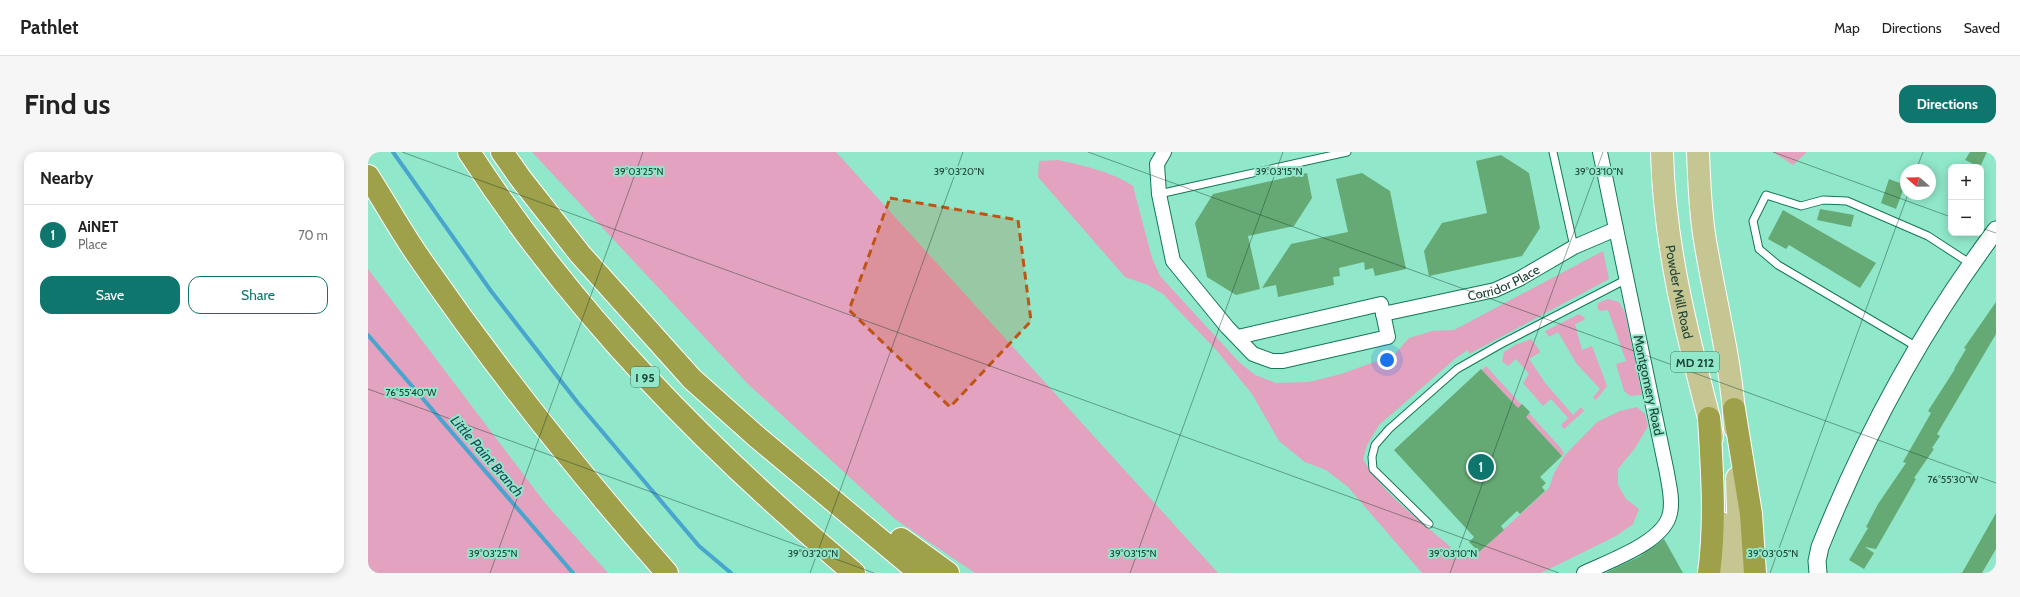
<!DOCTYPE html>
<meta charset="utf-8">
<style>
body{margin:0;font-family:Cabin,sans-serif;background:#f6f6f6;color:#222}
.controls{position:absolute;right:12px;top:12px;display:grid;overflow:hidden;border-radius:8px;box-shadow:0 2px 10px #0003}
.controls button{width:36px;height:36px;display:grid;place-items:center;padding:0;border:0;border-bottom:1px solid #e0e0e0;background:#fff;color:#222;font:20px sans-serif}
.compass{position:absolute;left:1532px;top:12px;width:36px;height:36px;border-radius:50%;background:#fff;box-shadow:0 2px 10px #0003;rotate:290deg}
.you{position:absolute;left:1019px;top:208px;width:14px;height:14px;margin:-10px;border:3px solid #fff;border-radius:50%;background:#1a73e8;box-shadow:0 0 0 6px #1a73e833}
.badge{display:grid;place-items:center;width:26px;height:26px;border-radius:50%;background:#0f766e;color:#fff;font-size:13px;font-weight:700}
.pin{position:absolute;translate:-50% -50%;border:2px solid #fff;box-shadow:0 1px 4px #0006}
.list{margin:0;padding:0;list-style:none}
h2{display:flex;justify-content:space-between;align-items:center;height:52px;margin:0;padding:0 16px;font-size:17px}
h2 small{font-size:13px;font-weight:400;color:#767676}
.list li{display:grid;grid-template-columns:26px 1fr auto;gap:12px;align-items:center;box-sizing:border-box;height:60px;padding:0 16px;border-top:1px solid #e0e0e0}
.list b{display:block;font-size:15px;white-space:nowrap}
.list p{margin:0;font-size:13px;white-space:nowrap;color:#767676}
.list em{font-size:13px;font-style:normal;color:#767676}
.actions{display:flex;gap:8px;padding:12px 16px}
.actions a{flex:1;padding:9px 0;border:1px solid #0f766e;border-radius:12px;text-align:center;font-size:14px;color:#0f766e}
.actions .main{background:#0f766e;color:#fff}
.map{position:relative;flex:none;width:1628px;height:421px;overflow:hidden;border-radius:12px}
header{display:flex;align-items:center;gap:24px;box-sizing:border-box;height:56px;padding:0 20px;background:#fff;border-bottom:1px solid #e0e0e0}
header strong{font-size:19px}
nav{display:flex;gap:22px;margin-inline-start:auto;font-size:14px}
.intro{display:flex;align-items:center;justify-content:space-between;box-sizing:border-box;height:96px;padding:0 24px}
h1{margin:0;font-size:28px}
.button{padding:10px 18px;border-radius:12px;background:#0f766e;color:#fff;font-size:14px;font-weight:700}
main{display:flex;gap:24px;padding:0 24px}
aside{flex:1;background:#fff;border-radius:12px;box-shadow:0 2px 10px #0003}
.map>svg:first-child{display:block}
.green{fill:#e3a2c0}
.lines{fill:none;stroke-linecap:round;stroke-linejoin:round}
.stream{stroke:#48a5ce;stroke-width:4}
.building{fill:#65aa75}
.service-casing{stroke:#13775d;stroke-width:9}
.minor-casing{stroke:#13775d;stroke-width:16}
.tertiary-casing{stroke:#13775d;stroke-width:19}
.primary-casing{stroke:#fff;stroke-width:24}
.motorway-casing{stroke:#fff;stroke-width:24}
.service{stroke:#fff;stroke-width:7}
.minor{stroke:#fff;stroke-width:14}
.tertiary{stroke:#fff;stroke-width:17}
.primary{stroke:#c5c692;stroke-width:22}
.motorway{stroke:#9ea04a;stroke-width:22}
.marked{fill:#bf5414;fill-opacity:0.2;stroke:#bf5414;stroke-width:3;stroke-dasharray:8 5;stroke-linejoin:round}
.ticks{fill:none;stroke:#1d4236;stroke-width:1;stroke-opacity:0.45}
.labels{text-anchor:middle;dominant-baseline:central;stroke-width:4;stroke-linejoin:round;paint-order:stroke}
.shield{fill:#90e7c9;stroke:#407462;stroke-width:1}
.shield-label{font-size:12px;font-weight:bold;fill:#1d4236}
.street-label{font-size:13px;fill:#1d4236;stroke:#90e7c9}
.water-label{font-size:14px;font-style:italic;fill:#1f4759;stroke:#90e7c9}
.ticks-label{font-size:10px;text-anchor:middle;fill:#1d4236;stroke:#90e7c9;stroke-width:4;stroke-linejoin:round;paint-order:stroke}
</style>
<header>
<strong>Pathlet</strong>
<nav><a>Map</a><a>Directions</a><a>Saved</a></nav>
</header>
<div class="intro"><h1>Find us</h1><a class="button">Directions</a></div>
<main>
<aside>
<h2>Nearby<small></small></h2>
<ul class="list">
<li><span class="badge">1</span><div><b>AiNET</b><p>Place</p></div><em>70 m</em></li>
</ul>
<div class="actions"><a class="main">Save</a><a>Share</a></div>
</aside>
<div class="map">
<svg width="1628" height="421" viewBox="0 0 1628 421">
<rect width="100%" height="100%" fill="#90e7c9"/>
<path class="green" d="M164,0H468L850,421H607L527,367L380,232Z
M1405,0H1439L1425,13Z
M690,8C717,14 742,19 765,34L784,106L792,124L871,210L887,223L908,231L941,230L973,222L1026,203L1041,186L1064,179L1086,178L1235,99L1241,127L1101,202L1100,198L1089,205L1011,273L999,293L995,307C1014,340 1048,366 1077,390C1082,394 1086,400 1091,403C1097,407 1102,405 1108,403L1181,336L1186,321L1197,303L1229,270L1252,259L1269,255L1277,262L1280,274L1267,296L1250,317V333L1258,347L1271,357L1265,372L1248,384L1173,421H1054L980,335L958,318L937,310L911,289L884,242L849,199L795,142L780,133L757,125L670,25L671,9Z
M0,117L177,351L240,421H0Z
M1240,147L1251,150L1257,161L1274,243L1262,244L1256,239L1248,212L1258,209L1240,158L1232,159L1229,156L1230,151Z
M1211,162L1217,166L1216,168L1207,172L1214,198L1224,194L1239,234L1228,248L1225,245L1232,237L1208,211L1190,180L1181,185L1177,179Z
M1163,187L1172,199L1171,201L1161,207L1178,232L1205,263L1213,255L1216,259L1196,277L1193,273L1200,266L1183,247L1175,254L1155,231L1161,222L1148,207L1140,214L1134,209L1136,200L1147,193Z
M1118,214L1191,294L1196,301L1194,304L1114,218Z"/>
<g class="lines">
<path class="stream" d="M25,0L123,139L210,251L331,394L363,421
M0,183L205,421"/>
</g>
<path class="building" d="M1602,0H1619L1612,15L1597,8Z
M1133,3L1161,21L1172,76L1154,104L1061,124L1056,99L1074,71L1119,61L1108,9Z
M939,21L944,46L926,74L880,84L892,137L868,143L839,125L827,71L845,42Z
M994,21L1022,39L1038,117L1007,124L1005,116L997,118L996,110L971,116L972,124L965,125L966,133L910,145L908,133L894,136L923,92L980,80L968,27Z
M1521,27L1537,33L1528,57L1513,51Z
M1452,57L1486,63L1483,75L1449,68Z
M1415,58L1508,111L1492,136L1421,93L1418,97L1400,87Z
M1628,150V182L1569,282L1572,284L1564,296L1566,297L1546,326L1548,327L1508,397L1497,395L1506,401L1496,417L1481,408L1500,376L1498,375L1510,352L1538,311L1535,310L1563,261L1560,259L1587,217H1586L1598,197L1596,196Z
M1113,217L1150,256L1154,252L1162,260L1158,265L1194,304L1172,325L1178,331L1174,335L1177,339L1152,362L1149,359L1133,374L1136,378L1111,400L1101,390L1106,385L1026,298Z
M1628,361V397L1614,421H1594Z
M1296,387L1315,421H1237L1271,405Z"/>
<g class="lines">
<defs>
<path id="service" d="M1185,0L1206,95
M791,42L979,0
M1549,195L1410,113L1391,97L1385,69L1398,43L1433,54L1455,48L1479,49L1560,84L1603,112
M1061,372L1005,317L1004,305L1007,293L1021,277L1089,217L1133,192L1259,127"/>
<g id="minor">
<path d="M796,0L789,12L791,42L805,109L859,175L885,202L904,209H915L1020,185L1013,152L870,185"/>
<path id="s1" d="M1015,162L1127,138L1151,127L1206,95L1248,77"/>
<path d="M1216,421C1241,409 1297,390 1302,361C1305,348 1301,334 1299,321L1232,0"/>
</g>
<path id="tertiary" d="M1450,421L1449,409L1452,395C1498,280 1554,177 1628,78"/>
<g id="primary">
<path id="s2" d="M1294,0C1296,91 1318,178 1341,266L1344,285"/>
<path d="M1330,0C1331,28 1332,55 1336,82C1346,147 1364,210 1367,276"/>
<path d="M1369,326L1372,421"/>
<path d="M1353,371L1354,421"/>
</g>
<path id="motorway" d="M101,0C206,162 339,297 486,421
M134,0L153,27L212,102L324,227L389,285L552,421
M0,24C16,49 31,76 48,101C125,213 209,319 299,421
M1366,257L1383,362L1387,421
M533,387L580,421
M1341,421C1348,369 1344,318 1341,266"/>
</defs>
<use href="#service" class="service-casing"/>
<use href="#minor" class="minor-casing"/>
<use href="#tertiary" class="tertiary-casing"/>
<use href="#primary" class="primary-casing"/>
<use href="#motorway" class="motorway-casing"/>
<use href="#service" class="service"/>
<use href="#minor" class="minor"/>
<use href="#tertiary" class="tertiary"/>
<use href="#primary" class="primary"/>
<use href="#motorway" class="motorway"/>
</g>
<path class="marked" d="M522,46L650,68L663,169L582,255L481,158Z"/>
<path class="ticks" d="M34,0L1191,421M720,0L1628,331M1405,0L1583,65M1548,18L1555,0M1613,76L1628,81M0,237L506,421M122,421L275,0M442,421L595,0M762,421L915,0M1082,421L1235,0M1402,421L1540,42"/>
<g class="labels">
<g class="shield">
<rect x="1303" y="200" width="48" height="20" rx="3"/>
<rect x="263" y="215" width="28" height="20" rx="3"/>
</g>
<g class="shield-label">
<text x="1327" y="210">MD 212</text>
<text x="277" y="225">I 95</text>
</g>
<g class="street-label">
<text stroke="none"><textPath href="#s1" startOffset="125">Corridor Place</textPath></text>
<text stroke="none"><textPath href="#s2" startOffset="141">Powder Mill Road</textPath></text>
<text transform="translate(1281 233) rotate(78)">Montgomery Road</text>
</g>
<g class="water-label">
<text transform="translate(119 304) rotate(49)">Little Paint Branch</text>
</g>
</g>
<g class="ticks-label">
<text x="271" y="23">39°03'25"N</text>
<text x="591" y="23">39°03'20"N</text>
<text x="911" y="23">39°03'15"N</text>
<text x="1231" y="23">39°03'10"N</text>
<text x="43" y="244">76°55'40"W</text>
<text x="1585" y="331">76°55'30"W</text>
<text x="125" y="405">39°03'25"N</text>
<text x="445" y="405">39°03'20"N</text>
<text x="765" y="405">39°03'15"N</text>
<text x="1085" y="405">39°03'10"N</text>
<text x="1405" y="405">39°03'05"N</text>
</g>
</svg>
<div class="controls">
<button>+</button>
<button>−</button>
</div>
<svg class="compass" viewBox="-18 -18 36 36"><path d="M0-13l5 13h-10z" fill="#e53935"/><path d="M0 13l5-13h-10z" fill="#767676"/></svg>
<div class="you"></div>
<div class="pin badge" style="left:1113px;top:315px">1</div>
</div>
</main>
